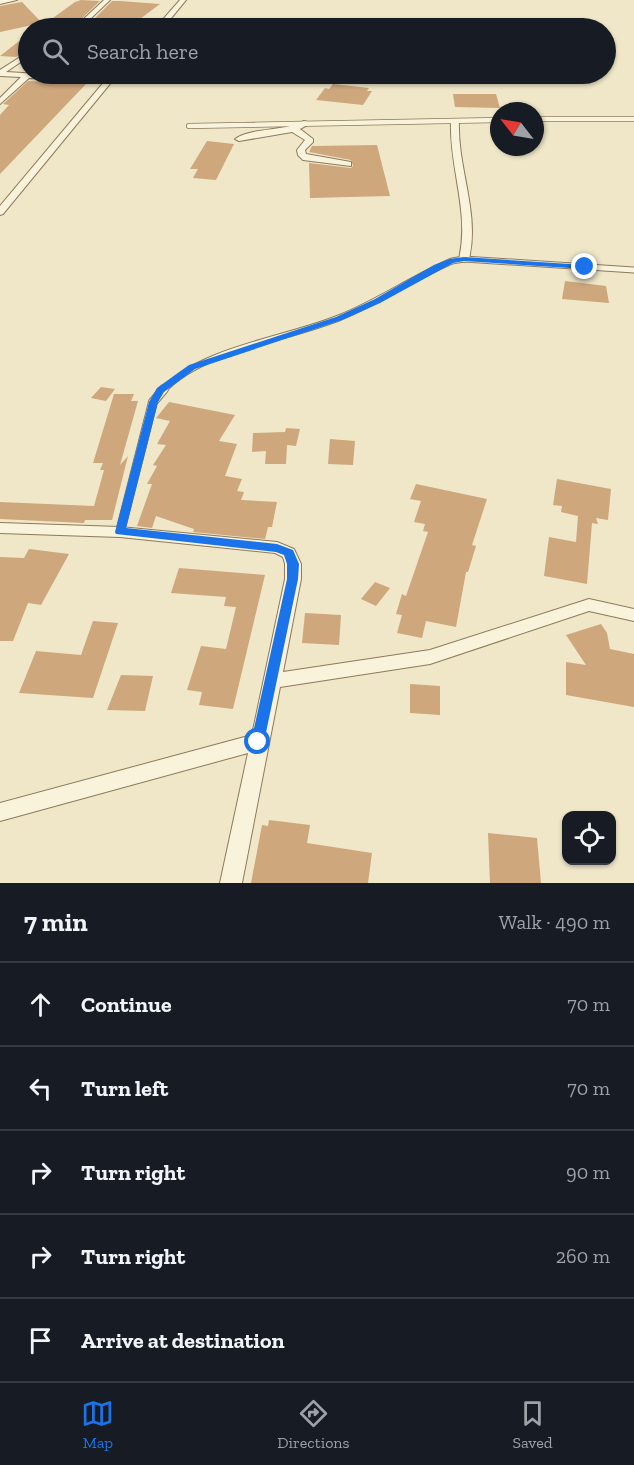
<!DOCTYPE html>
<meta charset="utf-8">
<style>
body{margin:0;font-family:"Zilla Slab",serif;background:#242831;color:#f1f3f6}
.controls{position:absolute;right:18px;bottom:18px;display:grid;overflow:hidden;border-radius:12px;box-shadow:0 2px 4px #0004}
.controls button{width:54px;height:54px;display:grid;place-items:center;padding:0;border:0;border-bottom:2px solid #363941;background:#171b24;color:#f1f3f6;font:30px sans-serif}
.compass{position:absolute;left:490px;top:102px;width:54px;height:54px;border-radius:50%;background:#171b24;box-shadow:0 2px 4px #0004;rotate:301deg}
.stop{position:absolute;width:18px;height:18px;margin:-14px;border:4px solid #1a73e8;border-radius:50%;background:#fff}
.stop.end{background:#1a73e8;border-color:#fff;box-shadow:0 2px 6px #0008}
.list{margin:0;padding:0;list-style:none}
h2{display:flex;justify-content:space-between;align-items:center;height:78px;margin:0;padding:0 24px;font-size:26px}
h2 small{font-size:20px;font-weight:400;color:#9ea1a6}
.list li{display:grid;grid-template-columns:39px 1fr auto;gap:18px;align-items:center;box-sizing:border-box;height:84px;padding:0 24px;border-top:2px solid #363941}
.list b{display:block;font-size:22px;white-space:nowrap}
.list em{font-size:20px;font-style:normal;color:#9ea1a6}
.icon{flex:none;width:33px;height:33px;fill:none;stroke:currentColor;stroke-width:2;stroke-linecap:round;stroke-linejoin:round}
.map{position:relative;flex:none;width:634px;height:883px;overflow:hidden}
.search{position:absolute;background:#171b24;box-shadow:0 2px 4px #0004;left:18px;right:18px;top:18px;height:66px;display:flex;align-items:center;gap:15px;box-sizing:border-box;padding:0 21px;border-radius:33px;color:#9ea1a6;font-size:22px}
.sheet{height:498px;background:#171b24}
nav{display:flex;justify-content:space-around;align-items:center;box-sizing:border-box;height:84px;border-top:2px solid #363941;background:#171b24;font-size:16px;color:#9ea1a6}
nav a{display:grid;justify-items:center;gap:3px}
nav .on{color:#1a73e8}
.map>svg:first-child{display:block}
.building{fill:#cea77d}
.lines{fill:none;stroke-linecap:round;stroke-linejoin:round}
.lane-far2-casing{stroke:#8c7a5c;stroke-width:6}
.lane-far1-casing{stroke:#8c7a5c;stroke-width:7}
.lane-casing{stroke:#8c7a5c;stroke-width:10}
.street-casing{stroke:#8c7a5c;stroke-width:2}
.lane-far2{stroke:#f9f3db;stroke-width:4.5}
.lane-far1{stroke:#f9f3db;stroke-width:5}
.lane{stroke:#f9f3db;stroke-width:8}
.street{fill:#f9f3db;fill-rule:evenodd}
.route{fill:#1a73e8}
</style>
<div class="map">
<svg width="634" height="883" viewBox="0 0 634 883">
<rect width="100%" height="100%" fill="#efe7c8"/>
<path class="building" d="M81,0L100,1L72,28H39L75,2Z
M112,1H120L160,4L136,22H91Z
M22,2L42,23L0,32V6Z
M28,34V50L16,57L0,56Z
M28,81L86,84L0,174V115L9,105L3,104Z
M333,84L369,88L367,91H372L363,105L316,100L325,88L329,89Z
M453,94H496L500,108L455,107Z
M207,141L234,144L216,180L193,178L198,169H190Z
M377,145L390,196L310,198L309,163L351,168L353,166L351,160L309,152L312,146Z
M565,281L606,286L609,303L562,299Z
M101,387L115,389L106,401L91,398Z
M114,394H134L131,401H138L120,465L128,456L112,520H85L84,523L0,519V502L94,506L104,470H100L103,463H93Z
M169,402L235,415L219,441L237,444L225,476L242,479L237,491L244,492L241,500L277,502L272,527H268L265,539L193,532L194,529L156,516L152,528L137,526L152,484H147L157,466L153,465L166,445L157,444L170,421L156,418Z
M286,428L300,429L296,446L287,445L286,464H265L266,451L252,452L253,433L285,432Z
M330,439L355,441L353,465L328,464Z
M557,479L611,489L608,520L596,518L598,524L592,523L587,584L544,576L549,537L576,542L578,516L561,512L562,506L553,505Z
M416,484L487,499L472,545L476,546L468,572H466L456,627L426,621L422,638L397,633L402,615L396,614L402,594L406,596L428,532L423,531L425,524L414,522L421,501L410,499Z
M29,549L69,554L41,605L28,603L13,641H0V557L24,558Z
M179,568L265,575L233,709L199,705L202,692L187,690L201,646L226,649L236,607L224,606L226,597L171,593Z
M375,582L390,588L376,606L361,599Z
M305,613L341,615L339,645L302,643Z
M93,621L118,623L93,698L19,693L36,651L81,655Z
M601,624L607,633L610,649L634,654V707L566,695V662L586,665L566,635Z
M121,675L153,676L145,711L107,710Z
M410,684L440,686V715L410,713Z
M269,820L310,825L307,843L372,853L368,883H251L262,825L268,826Z
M488,833L537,838L541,883H490Z"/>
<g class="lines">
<defs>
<path id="lane-far2" d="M535,119H634
M189,126L499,120"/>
<path id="lane-far1" d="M163,391C200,349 289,339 341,317C379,302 414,277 452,261L464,259L634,270"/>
<path id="lane" d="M120,532L153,402L164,389"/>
<path id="street" d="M0,0H17L0,4Z
M104,0H110L85,24L158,25L180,0H186L163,28H74Z
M28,52V57L6,72L107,78L111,74H118L3,214L0,215V206L104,82L29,78L0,104V98L21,77L0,76V70Z
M455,119L459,121C457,168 480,212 469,259L464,262L459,259C470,212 449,168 451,121Z
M304,121L311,123L300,129L313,139V142L305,150L306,154L351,162V166L303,160L298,155L297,150L305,140L292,132L239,141L235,139C253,127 283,132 304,121Z
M0,523L120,527L277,542L294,549L301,564V579L283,672L430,650L589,599L634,609V621L589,611L430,664L280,687L242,883H220L248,753L0,821V803L252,735L285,579V564L283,557L275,553L120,537L0,533Z"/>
</defs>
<use href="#lane-far2" class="lane-far2-casing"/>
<use href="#lane-far1" class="lane-far1-casing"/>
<use href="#lane" class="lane-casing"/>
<use href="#street" class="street-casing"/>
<use href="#lane-far2" class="lane-far2"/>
<use href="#lane-far1" class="lane-far1"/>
<use href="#lane" class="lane"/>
<use href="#street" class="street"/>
</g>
<path class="route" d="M464,257L585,265L589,267L585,269L464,261L453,263L380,303L342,320L195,369L164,392L158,402L126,528L277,544L293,550L299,564L298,579L264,742L262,746H253L251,742L287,579V564L284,555L276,552L116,534L115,532L149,402L157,388L189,365L336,317L375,299L434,265L449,259Z"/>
</svg>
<div class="controls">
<button><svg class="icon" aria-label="locate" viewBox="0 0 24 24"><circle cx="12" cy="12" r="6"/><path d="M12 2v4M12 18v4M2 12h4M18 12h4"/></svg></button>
</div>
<svg class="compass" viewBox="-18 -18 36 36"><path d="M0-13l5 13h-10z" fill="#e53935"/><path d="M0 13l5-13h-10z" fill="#9ea1a6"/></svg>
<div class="stop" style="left:258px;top:742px"></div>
<div class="stop end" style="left:585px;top:267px"></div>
<div class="search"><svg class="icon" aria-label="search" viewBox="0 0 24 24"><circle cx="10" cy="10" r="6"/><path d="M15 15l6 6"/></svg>Search here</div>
</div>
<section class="sheet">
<h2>7 min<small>Walk · 490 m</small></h2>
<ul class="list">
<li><svg class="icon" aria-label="ahead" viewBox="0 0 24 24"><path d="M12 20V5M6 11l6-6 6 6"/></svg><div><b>Continue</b></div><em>70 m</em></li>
<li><svg class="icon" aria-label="left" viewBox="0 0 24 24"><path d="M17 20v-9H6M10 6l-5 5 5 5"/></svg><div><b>Turn left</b></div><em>70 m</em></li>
<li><svg class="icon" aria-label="right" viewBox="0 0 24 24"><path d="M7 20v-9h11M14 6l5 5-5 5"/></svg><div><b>Turn right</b></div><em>90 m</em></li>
<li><svg class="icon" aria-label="right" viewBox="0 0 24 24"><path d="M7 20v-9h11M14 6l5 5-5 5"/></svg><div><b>Turn right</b></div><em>260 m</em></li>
<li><svg class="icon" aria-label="arrive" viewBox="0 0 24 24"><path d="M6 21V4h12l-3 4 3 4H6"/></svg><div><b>Arrive at destination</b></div></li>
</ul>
</section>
<nav>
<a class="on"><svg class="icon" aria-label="map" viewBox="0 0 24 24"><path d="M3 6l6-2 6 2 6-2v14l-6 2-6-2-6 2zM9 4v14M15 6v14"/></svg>Map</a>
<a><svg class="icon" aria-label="directions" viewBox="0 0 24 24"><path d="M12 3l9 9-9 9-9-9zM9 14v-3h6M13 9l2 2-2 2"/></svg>Directions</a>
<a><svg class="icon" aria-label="saved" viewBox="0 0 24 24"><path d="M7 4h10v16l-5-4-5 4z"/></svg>Saved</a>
</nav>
